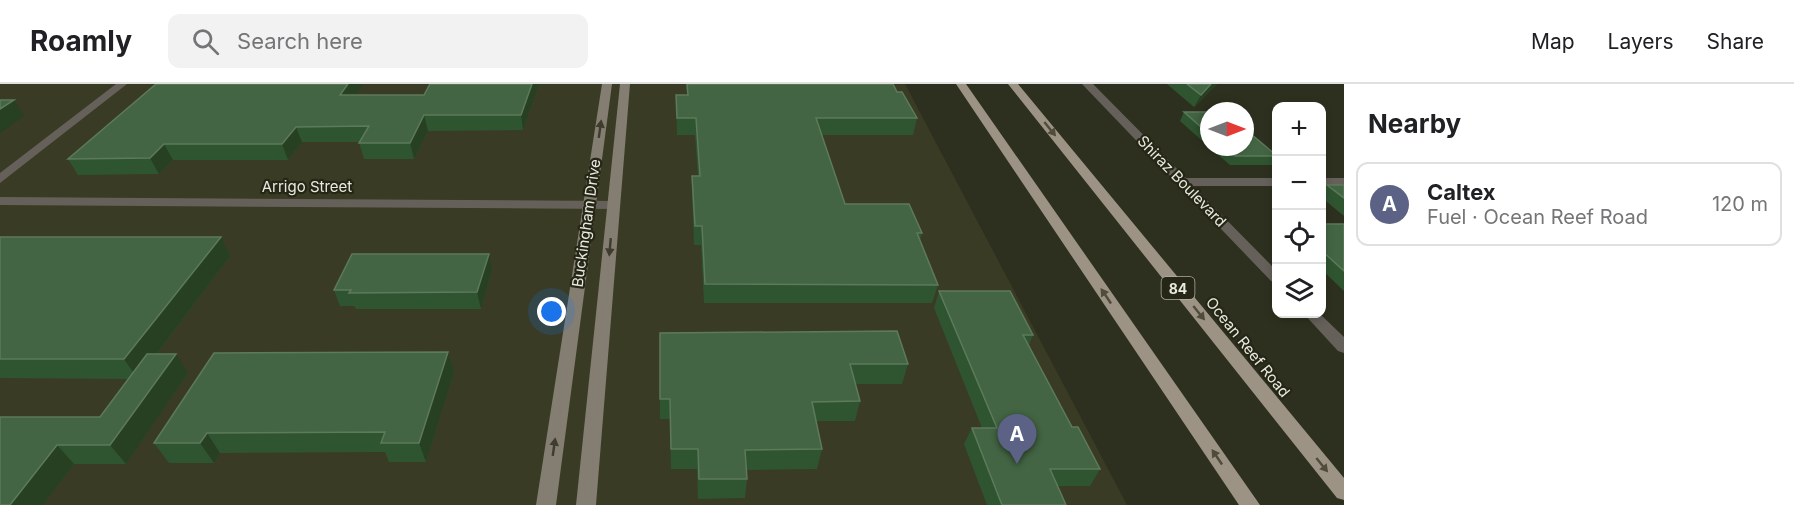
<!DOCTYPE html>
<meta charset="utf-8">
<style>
body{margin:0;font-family:Inter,sans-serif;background:#f2f2f2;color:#202124}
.controls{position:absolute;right:18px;top:18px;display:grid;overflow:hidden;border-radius:12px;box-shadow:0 3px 9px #0003}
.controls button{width:54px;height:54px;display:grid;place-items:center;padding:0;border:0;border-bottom:2px solid #e0e0e0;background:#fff;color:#202124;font:30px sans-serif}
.compass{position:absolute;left:1200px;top:18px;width:54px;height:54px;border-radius:50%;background:#fff;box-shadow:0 3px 9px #0003;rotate:90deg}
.you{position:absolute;left:552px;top:228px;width:21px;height:21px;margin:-15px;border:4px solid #fff;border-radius:50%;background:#1a73e8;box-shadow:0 0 0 9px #1a73e833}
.badge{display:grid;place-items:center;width:39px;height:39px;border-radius:50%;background:#5b6285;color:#fff;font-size:20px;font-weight:700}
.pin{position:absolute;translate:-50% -50px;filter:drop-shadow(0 2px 3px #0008)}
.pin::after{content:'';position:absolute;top:32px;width:21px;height:18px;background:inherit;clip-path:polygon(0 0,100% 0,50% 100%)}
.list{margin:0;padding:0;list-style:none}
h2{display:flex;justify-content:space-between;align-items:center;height:78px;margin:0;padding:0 24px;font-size:26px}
h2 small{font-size:20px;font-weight:400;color:#757577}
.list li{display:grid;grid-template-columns:39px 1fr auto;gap:18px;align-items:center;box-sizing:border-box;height:84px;margin:0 12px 12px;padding:0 12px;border:2px solid #e0e0e0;border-radius:12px}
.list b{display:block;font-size:22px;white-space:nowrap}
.list p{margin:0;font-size:20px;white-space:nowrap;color:#757577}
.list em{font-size:20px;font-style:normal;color:#757577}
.icon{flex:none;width:33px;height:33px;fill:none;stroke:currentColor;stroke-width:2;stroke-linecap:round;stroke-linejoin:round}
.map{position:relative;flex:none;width:1344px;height:421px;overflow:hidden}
header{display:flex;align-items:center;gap:36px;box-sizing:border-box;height:84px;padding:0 30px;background:#fff;border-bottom:2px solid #e0e0e0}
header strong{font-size:28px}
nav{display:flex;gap:33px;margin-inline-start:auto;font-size:21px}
.search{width:420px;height:54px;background:#f2f2f2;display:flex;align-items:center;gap:15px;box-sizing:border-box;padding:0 21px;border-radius:12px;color:#757577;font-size:22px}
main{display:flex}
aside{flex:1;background:#fff}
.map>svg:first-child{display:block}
.built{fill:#3a3b24}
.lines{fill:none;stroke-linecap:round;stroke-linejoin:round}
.street{fill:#65615a;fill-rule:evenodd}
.secondary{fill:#847d72;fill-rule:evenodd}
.primary{fill:#9c9384;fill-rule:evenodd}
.wall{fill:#2f5530}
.shaded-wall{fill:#264021}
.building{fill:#436543;stroke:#5d7a5b;stroke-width:1.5}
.oneway{fill:#3d3c2d}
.oneway2{fill:#4f4c3c}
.labels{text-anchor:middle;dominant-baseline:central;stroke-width:4.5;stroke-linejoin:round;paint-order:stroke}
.shield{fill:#252616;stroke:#aeafa3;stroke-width:1.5}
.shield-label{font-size:14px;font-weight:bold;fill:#e8eadf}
.street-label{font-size:15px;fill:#e8eadf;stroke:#252616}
</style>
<header>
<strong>Roamly</strong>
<div class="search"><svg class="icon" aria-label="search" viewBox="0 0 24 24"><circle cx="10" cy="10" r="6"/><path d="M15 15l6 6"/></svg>Search here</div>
<nav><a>Map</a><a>Layers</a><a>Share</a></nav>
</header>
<main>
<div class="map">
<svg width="1344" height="421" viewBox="0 0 1344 421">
<rect width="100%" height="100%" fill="#2e301f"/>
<path class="built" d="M0,0H905L1127,421H0Z"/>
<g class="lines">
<path class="street" d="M116,0H127L0,99V89Z
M1082,0H1093L1186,94H1276V102H1193L1276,186V199L1271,197Z
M1322,94H1344V102H1322Z
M0,113L614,117L620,121L614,125L0,121Z
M1304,230H1320L1344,253V269L1338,267Z"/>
<path class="secondary" d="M602,0H612L556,421H536Z
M620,0H630L596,421H576Z"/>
<path class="primary" d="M956,0H966L1260,421H1239Z
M1008,0H1018L1344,394V416L1337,414Z"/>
</g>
<path class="wall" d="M156,0H363L355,11H424L539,0L523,46L428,47L414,75H364L359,58H302L288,76H173L159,90L78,91L68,75Z
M686,0H893L897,8L917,34L913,51H821L845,120L922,149L920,156L938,201L932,219H704L701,161H694L692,110V92H698L695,51H677L676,11H687Z
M1167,0H1217L1194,23Z
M1184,28H1209V63L1180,37Z
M1209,63H1245L1276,71V75L1272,81H1230Z
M1327,101H1344V132L1322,114V109Z
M1322,140H1344V207L1322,186Z
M0,153H221L230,172L157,270L188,289L126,380H74L43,421H0V333H100L129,295L0,294Z
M492,186L481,225H356L354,222H340L334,206Z
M939,207L1033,251L1029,261L1072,343L1100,385L1090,402H1057L1066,421H987L964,360L972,344H982L934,224Z
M660,249L908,280L902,300H855L860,317L855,337H816L822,365L817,385L746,386L747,395L745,414L698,415L697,385H671L670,335H660Z
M448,268L454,288L426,378H389L385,368L220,369L214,379H169L154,359Z"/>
<path class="shaded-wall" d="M348,0H363L345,27L340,11Z
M532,0H539L523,46L521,31Z
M1211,0H1217L1194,23L1201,11Z
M14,16L24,32L0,49V25Z
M424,31L428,47L414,75L410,59Z
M296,43L302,58L288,76L282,60Z
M164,60L173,76L159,90L150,74Z
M221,153L230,172L138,295L124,275Z
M489,170L492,186L481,225L477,208Z
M448,268L454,288L426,378L419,359Z
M176,270L188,289L126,380L110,361Z
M207,349L220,369L214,379L200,359Z
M57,361L74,380L43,421H10Z"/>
<path class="building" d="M156,0H348L340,11H424L430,0H532L521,31H424L410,59H359L369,42L296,43L282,60H164L150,74L68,75Z
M687,0H893L897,8H902L917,34H816L845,120H909L922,149H917L938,201L705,200L702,142H695L692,92H700L696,34H677L676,11H688Z
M1187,0H1211L1201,11Z
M0,16H14L0,25Z
M1184,28H1209V50Z
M1245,45L1276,71V72H1235L1224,63H1245Z
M1327,101H1344V114Z
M1322,140H1344V187L1322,167Z
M0,153H221L124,275H0Z
M352,170H489L477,208L349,209L351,206H334Z
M939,207H1010L1033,251H1023L1072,343H1078L1100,385H1050L1066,421H1002L972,344H997Z
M897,247L908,280H850L860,317L812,318L822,365L745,366L747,395H699L698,365H671L670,315H660V249Z
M448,268L419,359H381L385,348L207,349L200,359H154L214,269Z
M147,270H176L110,361H57L10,421H0V333H100Z"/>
<defs><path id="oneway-solid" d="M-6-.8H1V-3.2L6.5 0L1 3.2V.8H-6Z" transform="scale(1.5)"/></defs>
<g class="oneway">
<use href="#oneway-solid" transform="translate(600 45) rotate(-82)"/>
<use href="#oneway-solid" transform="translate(610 163) rotate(95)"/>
<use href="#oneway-solid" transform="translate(554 363) rotate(-82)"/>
</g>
<g class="oneway2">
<use href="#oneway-solid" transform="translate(1050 45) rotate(51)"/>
<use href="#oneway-solid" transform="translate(1106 212) rotate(-124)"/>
<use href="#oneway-solid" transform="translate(1199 229) rotate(51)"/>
<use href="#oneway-solid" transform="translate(1217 373) rotate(-124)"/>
<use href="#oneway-solid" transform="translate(1322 381) rotate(51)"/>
</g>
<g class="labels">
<rect class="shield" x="1161.5" y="193" width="33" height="22" rx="4.5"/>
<g class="shield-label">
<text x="1178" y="204">84</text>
</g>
<g class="street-label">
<text transform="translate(1182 97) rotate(46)">Shiraz Boulevard</text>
<text x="307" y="102">Arrigo Street</text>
<text transform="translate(586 139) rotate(-82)">Buckingham Drive</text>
<text transform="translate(1248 263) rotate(51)">Ocean Reef Road</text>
</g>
</g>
</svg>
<div class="controls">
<button>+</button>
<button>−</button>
<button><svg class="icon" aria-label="locate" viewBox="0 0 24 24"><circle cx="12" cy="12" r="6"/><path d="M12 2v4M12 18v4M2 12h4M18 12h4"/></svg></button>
<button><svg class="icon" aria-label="layers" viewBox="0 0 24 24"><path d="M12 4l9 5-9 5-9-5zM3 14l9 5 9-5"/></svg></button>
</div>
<svg class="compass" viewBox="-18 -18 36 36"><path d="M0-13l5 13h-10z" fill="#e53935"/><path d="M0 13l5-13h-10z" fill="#757577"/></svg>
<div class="you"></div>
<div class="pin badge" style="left:1017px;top:380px">A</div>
</div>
<aside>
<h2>Nearby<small></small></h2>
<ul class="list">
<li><span class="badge">A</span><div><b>Caltex</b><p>Fuel · Ocean Reef Road</p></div><em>120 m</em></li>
</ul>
</aside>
</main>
